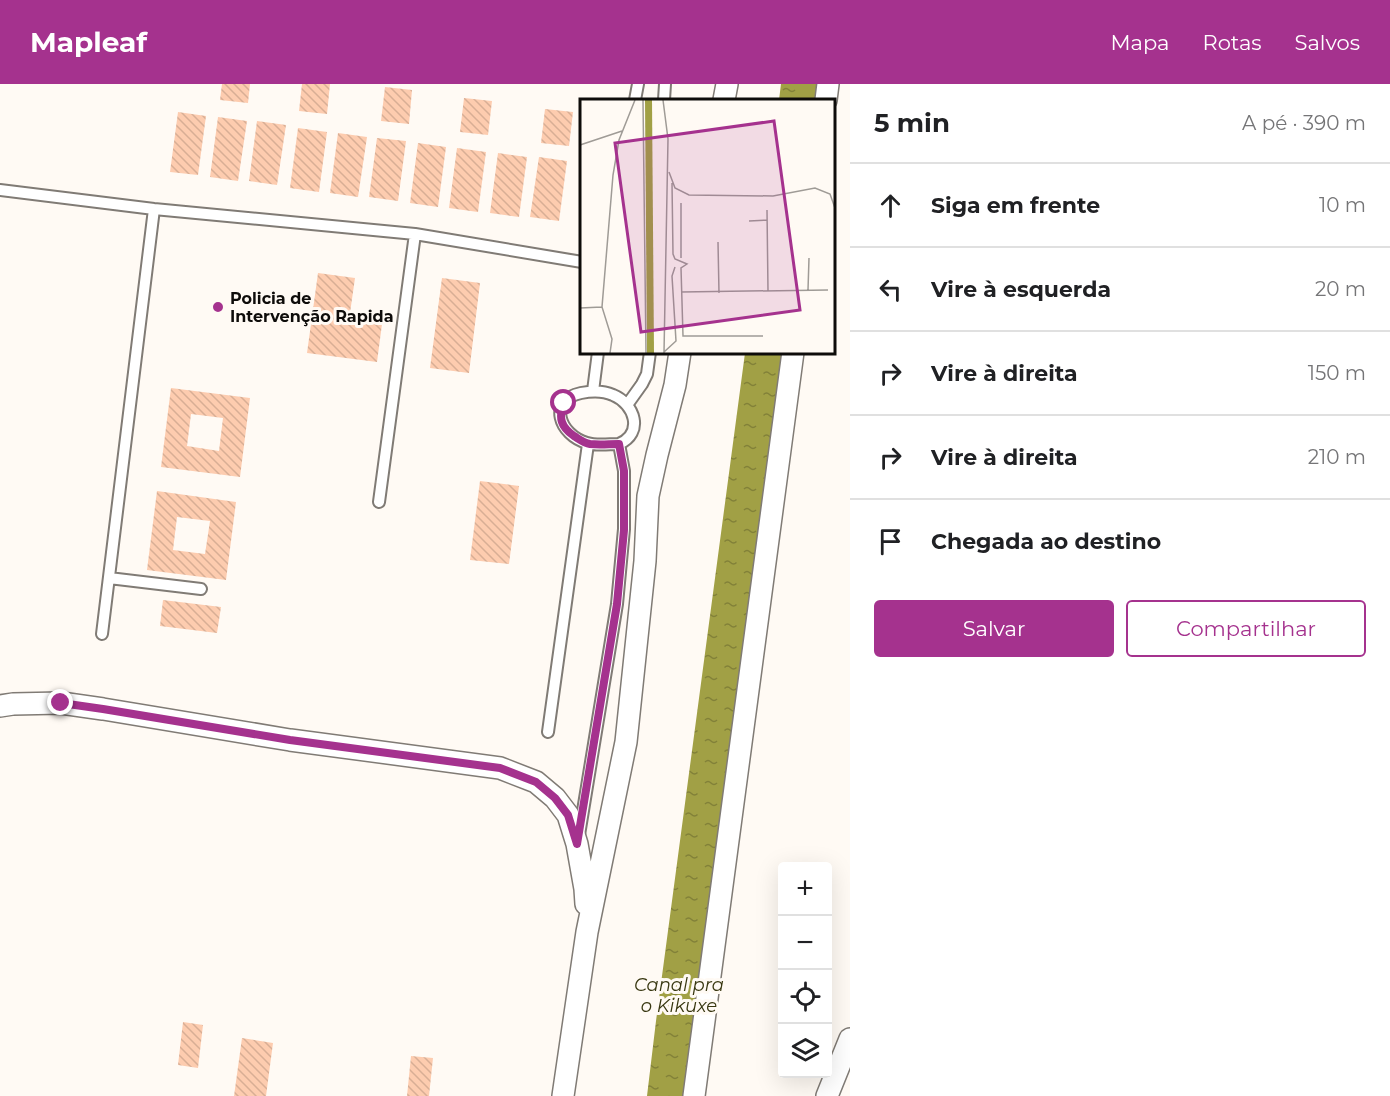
<!DOCTYPE html>
<html lang="pt">
<meta charset="utf-8">
<style>
body{margin:0;font-family:Montserrat,sans-serif;background:#f6f6f6;color:#202124}
.controls{position:absolute;right:18px;bottom:18px;display:grid;overflow:hidden;border-radius:6px;box-shadow:0 6px 24px #0002}
.controls button{width:54px;height:54px;display:grid;place-items:center;padding:0;border:0;border-bottom:2px solid #e0e0e0;background:#fff;color:#202124;font:30px sans-serif}
.stop{position:absolute;width:18px;height:18px;margin:-14px;border:4px solid #a5328e;border-radius:50%;background:#fff}
.stop.end{background:#a5328e;border-color:#fff;box-shadow:0 2px 6px #0008}
.list{margin:0;padding:0;list-style:none}
h2{display:flex;justify-content:space-between;align-items:center;height:78px;margin:0;padding:0 24px;font-size:26px}
h2 small{font-size:20px;font-weight:400;color:#757577}
.list li{display:grid;grid-template-columns:39px 1fr auto;gap:18px;align-items:center;box-sizing:border-box;height:84px;padding:0 24px;border-top:2px solid #e0e0e0}
.list b{display:block;font-size:22px;white-space:nowrap}
.list em{font-size:20px;font-style:normal;color:#757577}
.actions{display:flex;gap:12px;padding:18px 24px}
.actions a{flex:1;padding:14px 0;border:2px solid #a5328e;border-radius:6px;text-align:center;font-size:21px;color:#a5328e}
.actions .main{background:#a5328e;color:#fff}
.icon{flex:none;width:33px;height:33px;fill:none;stroke:currentColor;stroke-width:2;stroke-linecap:round;stroke-linejoin:round}
.map{position:relative;flex:none;width:850px;height:1012px;overflow:hidden}
header{display:flex;align-items:center;gap:36px;box-sizing:border-box;height:84px;padding:0 30px;background:#a5328e;color:#fff}
header strong{font-size:28px}
nav{display:flex;gap:33px;margin-inline-start:auto;font-size:21px}
main{display:flex}
aside{flex:1;background:#fff}
.map>svg:first-child{display:block}
.water{fill:url(#water-ripples)}
.building{fill:url(#building-back-hatch);fill-rule:evenodd}
.lines{fill:none;stroke-linecap:round;stroke-linejoin:round}
.lane-casing{stroke:#807b75;stroke-width:14}
.street-casing{stroke:#807b75;stroke-width:24}
.lane{stroke:#fff;stroke-width:10}
.street{stroke:#fff;stroke-width:21}
.route{stroke:#a5328e;stroke-width:8}
.poi-dot{fill:#a5328e;stroke:#fffaf4;stroke-width:2}
.labels{text-anchor:middle;dominant-baseline:central;stroke-width:6;stroke-linejoin:round;paint-order:stroke}
.poi-label{font-size:16px;font-weight:bold;fill:#0e0c0a;stroke:#fffaf4;text-anchor:start}
.water-label{font-size:18px;font-style:italic;fill:#383710;stroke:#fffaf4}
.inset-road{fill:none;stroke:#9f9b96;stroke-width:1.5}
.view{fill:#a5328e;fill-opacity:0.15;stroke:#a5328e;stroke-width:3}
.inset-edge{fill:none;stroke:#0e0c0a;stroke-width:3}
</style>
<header>
<strong>Mapleaf</strong>
<nav><a>Mapa</a><a>Rotas</a><a>Salvos</a></nav>
</header>
<main>
<div class="map">
<svg width="850" height="1012" viewBox="0 0 850 1012">
<defs>
<pattern id="water-ripples" width="26" height="14" patternUnits="userSpaceOnUse" patternTransform="scale(1.5)"><rect width="26" height="14" fill="#a1a045"/><path d="M2 4q2-2 4 0t4 0M15 11q2-2 4 0t4 0" fill="none" stroke="#828138"/></pattern>
<pattern id="building-back-hatch" width="6" height="6" patternUnits="userSpaceOnUse" patternTransform="scale(1.5)"><rect width="6" height="6" fill="#fdccaf"/><path d="M-1 5l2 2M0 0l6 6M5-1l2 2" fill="none" stroke="#d8ae95"/></pattern>
</defs>
<rect width="100%" height="100%" fill="#fffaf4"/>
<path class="water" d="M781,0H819L817,16H779Z
M745,269H784L686,1012H647L656,937Z"/>
<path class="building" d="M222,0H250L248,19L220,16Z
M302,0H330L327,30L299,27Z
M385,3L412,6L409,40L381,37Z
M464,14L492,17L488,51L460,48Z
M545,25L573,28L569,62L541,59Z
M178,28L206,32L198,91L170,88Z
M218,33L247,37L238,97L210,93Z
M257,37L286,41L277,101L249,97Z
M298,44L327,48L319,108L290,104Z
M338,49L367,53L358,113L330,109Z
M377,54L406,57L398,117L369,113Z
M418,59L446,63L438,123L410,119Z
M457,64L486,68L478,128L449,124Z
M498,69L527,73L519,133L490,129Z
M539,73L567,77L559,137L530,133Z
M318,189L355,194L349,236L382,240L377,278L307,269Z
M442,194L480,199L469,289L430,284Z
M171,304L250,314L240,393L161,383ZM191,330L223,334L219,367L187,362Z
M480,397L519,402L509,480L470,476Z
M157,407L236,418L226,496L147,486ZM177,433L210,437L205,470L173,466Z
M163,516L221,523L217,549L160,542Z
M183,938L203,941L198,984L178,981Z
M242,954L273,959L266,1012H234Z
M411,972L433,974L429,1012H407Z"/>
<g class="lines">
<defs>
<path id="lane" d="M635,16L638,0
M664,16L665,0
M0,106L154,125L415,150L582,178
M593,307L598,268
M627,321L642,300L647,290L650,268
M379,418L415,150
M109,494L201,505
M102,550L154,125
M548,648L588,360
M579,751L617,520L624,445V387L619,360C609,360 596,362 587,359C559,351 547,316 581,309C591,307 604,307 613,311C635,320 644,349 619,360"/>
<path id="street" d="M724,16L727,0
M826,16L828,0
M0,622L13,620L61,619L103,625L290,656L500,684L536,698L555,714L568,731L577,760L585,805L586,820
M563,1012L587,848L626,658L645,477L648,412L657,371L675,301L680,268
M694,1012L793,268
M827,1012L850,955"/>
</defs>
<use href="#lane" class="lane-casing"/>
<use href="#street" class="street-casing"/>
<use href="#lane" class="lane"/>
<use href="#street" class="street"/>
</g>
<g class="lines">
<path class="route" d="M61,619L103,625L290,656L500,684L536,698L555,714L568,731L577,760L617,520L624,446V387L619,360C609,360 600,361 590,360C584,359 579,355 574,352C561,343 558,334 564,319"/>
</g>
<circle class="poi-dot" cx="218" cy="223" r="6"/>
<g class="labels">
<g class="poi-label">
<text x="230" y="214">Policia de<tspan x="230" dy="18">Intervenção Rapida</tspan></text>
</g>
<g class="water-label">
<text x="679" y="901">Canal pra<tspan x="679" dy="21">o Kikuxe</tspan></text>
</g>
</g>
<g transform="translate(580 15)">
<rect width="255" height="255" fill="#fffaf4"/>
<path d="M65,1H72L74,254H67Z" fill="#a1a045"/>
<path class="inset-road" d="M63,1L66,254M83,1L88,40L84,254M0,46L42,32M89,73L95,89L109,96L193,97L235,89L250,95L255,109M92,84L93,155L95,160L107,165L101,169L103,237H183M101,104V159M187,111L188,192M169,122L187,121M138,143L139,194M228,191L229,159M101,193L248,191M0,209L22,208M84,253L96,242L92,177L95,168M30,254L32,240L22,208L33,76L39,41L55,1"/>
<path class="view" d="M194,22L220,211L61,233L35,44Z"/>
<rect width="255" height="255" class="inset-edge"/>
</g>
</svg>
<div class="controls">
<button>+</button>
<button>−</button>
<button><svg class="icon" aria-label="locate" viewBox="0 0 24 24"><circle cx="12" cy="12" r="6"/><path d="M12 2v4M12 18v4M2 12h4M18 12h4"/></svg></button>
<button><svg class="icon" aria-label="layers" viewBox="0 0 24 24"><path d="M12 4l9 5-9 5-9-5zM3 14l9 5 9-5"/></svg></button>
</div>
<div class="stop" style="left:564px;top:319px"></div>
<div class="stop end" style="left:61px;top:619px"></div>
</div>
<aside>
<h2>5 min<small>A pé · 390 m</small></h2>
<ul class="list">
<li><svg class="icon" aria-label="ahead" viewBox="0 0 24 24"><path d="M12 20V5M6 11l6-6 6 6"/></svg><div><b>Siga em frente</b></div><em>10 m</em></li>
<li><svg class="icon" aria-label="left" viewBox="0 0 24 24"><path d="M17 20v-9H6M10 6l-5 5 5 5"/></svg><div><b>Vire à esquerda</b></div><em>20 m</em></li>
<li><svg class="icon" aria-label="right" viewBox="0 0 24 24"><path d="M7 20v-9h11M14 6l5 5-5 5"/></svg><div><b>Vire à direita</b></div><em>150 m</em></li>
<li><svg class="icon" aria-label="right" viewBox="0 0 24 24"><path d="M7 20v-9h11M14 6l5 5-5 5"/></svg><div><b>Vire à direita</b></div><em>210 m</em></li>
<li><svg class="icon" aria-label="arrive" viewBox="0 0 24 24"><path d="M6 21V4h12l-3 4 3 4H6"/></svg><div><b>Chegada ao destino</b></div></li>
</ul>
<div class="actions"><a class="main">Salvar</a><a>Compartilhar</a></div>
</aside>
</main>
